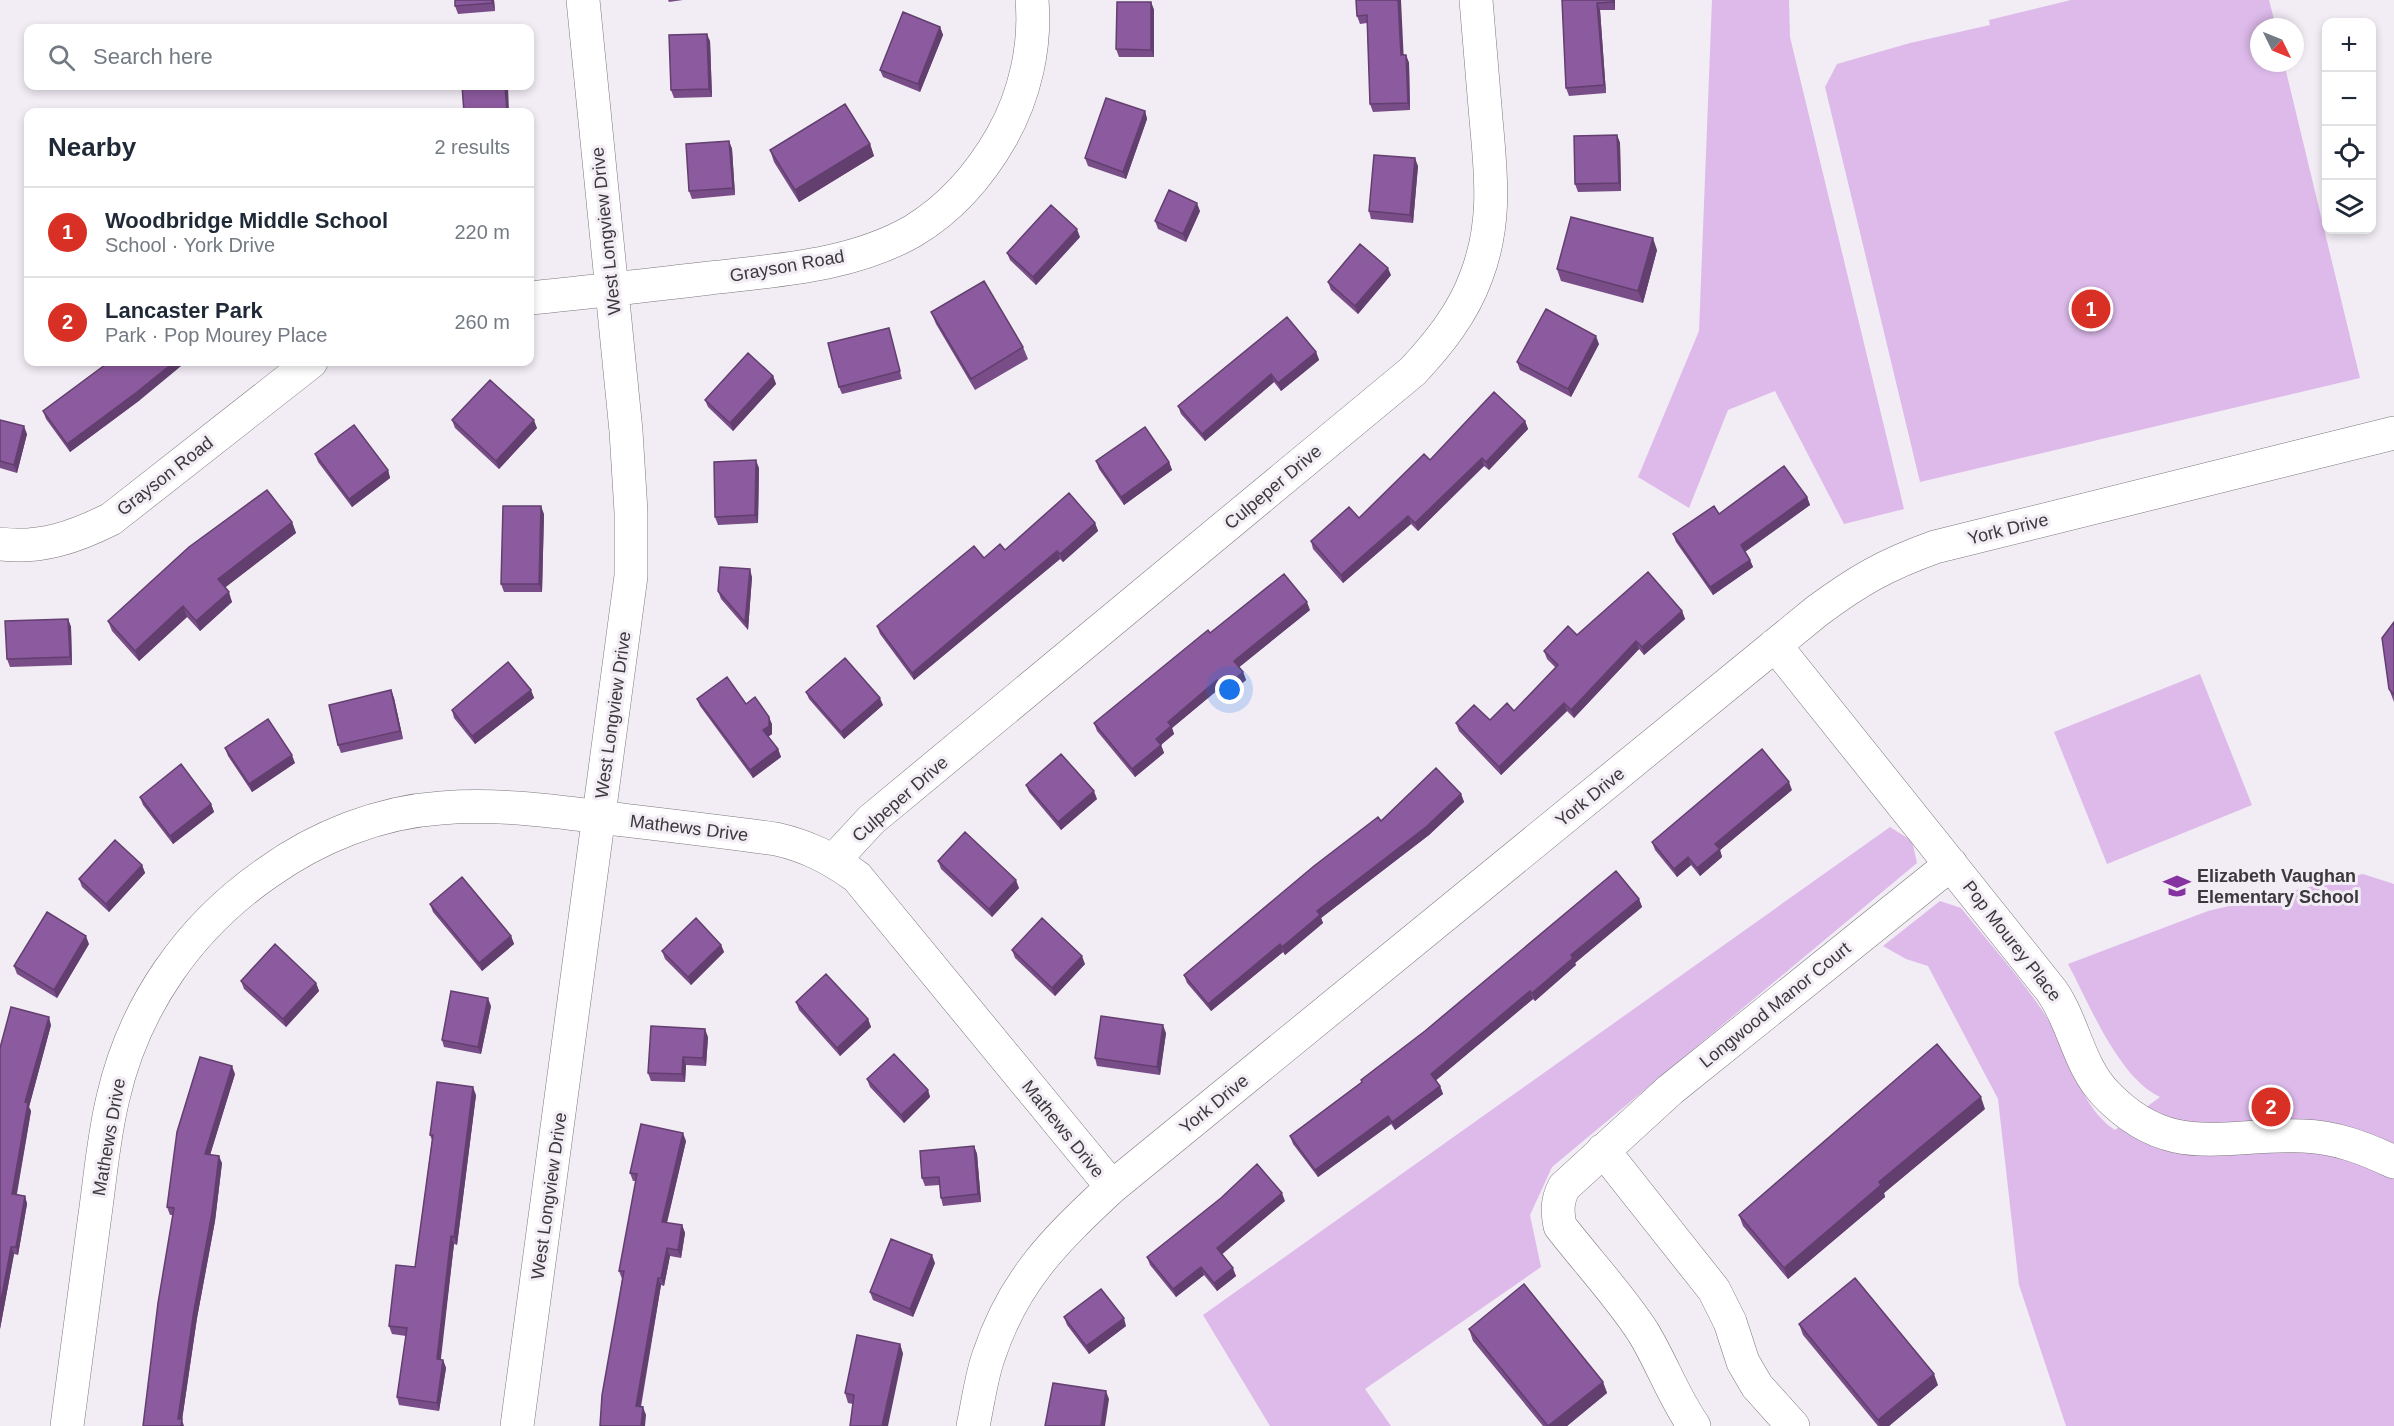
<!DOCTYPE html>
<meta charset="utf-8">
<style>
body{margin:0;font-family:Helvetica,sans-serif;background:#f6f6f7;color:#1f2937}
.controls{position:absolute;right:18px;top:18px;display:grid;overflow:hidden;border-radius:12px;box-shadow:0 3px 9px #0003}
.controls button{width:54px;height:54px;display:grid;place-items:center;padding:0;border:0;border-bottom:2px solid #e0e1e3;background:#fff;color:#1f2937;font:30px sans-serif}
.compass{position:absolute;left:2250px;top:18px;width:54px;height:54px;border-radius:50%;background:#fff;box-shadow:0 3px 9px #0003;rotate:133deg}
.you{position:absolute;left:1230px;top:690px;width:21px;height:21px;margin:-15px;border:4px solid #fff;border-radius:50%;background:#1a73e8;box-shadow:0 0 0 9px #1a73e833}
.badge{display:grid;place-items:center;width:39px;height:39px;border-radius:50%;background:#d93025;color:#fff;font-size:20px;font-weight:700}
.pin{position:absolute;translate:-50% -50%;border:3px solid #fff;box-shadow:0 2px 6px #0006}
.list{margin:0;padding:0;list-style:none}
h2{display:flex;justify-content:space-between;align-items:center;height:78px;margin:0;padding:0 24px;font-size:26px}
h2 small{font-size:20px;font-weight:400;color:#747a83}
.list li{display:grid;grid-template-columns:39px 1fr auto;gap:18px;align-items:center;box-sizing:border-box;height:90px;padding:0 24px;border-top:2px solid #e0e1e3}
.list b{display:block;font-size:22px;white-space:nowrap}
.list p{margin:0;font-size:20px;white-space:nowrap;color:#747a83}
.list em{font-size:20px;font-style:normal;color:#747a83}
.icon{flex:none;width:33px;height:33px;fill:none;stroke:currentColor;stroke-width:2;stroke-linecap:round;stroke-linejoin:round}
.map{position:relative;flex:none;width:2394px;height:1426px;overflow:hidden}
.search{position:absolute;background:#fff;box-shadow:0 3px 9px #0003;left:24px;top:24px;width:510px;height:66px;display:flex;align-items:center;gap:15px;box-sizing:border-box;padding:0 21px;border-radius:12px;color:#747a83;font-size:22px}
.panel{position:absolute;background:#fff;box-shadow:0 3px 9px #0003;left:24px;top:108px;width:510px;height:258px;border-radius:12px}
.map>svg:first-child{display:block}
.green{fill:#ddbaea}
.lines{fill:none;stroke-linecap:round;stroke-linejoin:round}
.minor-casing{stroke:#7c787e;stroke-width:34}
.minor{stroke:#fff;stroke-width:33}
.wall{fill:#784d88}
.shaded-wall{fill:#623f6f}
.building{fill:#8c5a9e;stroke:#623f6f;stroke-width:1.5}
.labels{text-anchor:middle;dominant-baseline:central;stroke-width:6;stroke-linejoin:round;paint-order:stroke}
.street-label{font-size:18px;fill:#3b393c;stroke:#f2ecf4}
.poi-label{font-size:18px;font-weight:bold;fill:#3b393c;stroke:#f2ecf4;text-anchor:start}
</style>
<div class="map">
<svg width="2394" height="1426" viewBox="0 0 2394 1426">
<rect width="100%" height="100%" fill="#f2ecf4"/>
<path class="green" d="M1712,0H1789L1790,37L1904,509L1844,524L1775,391L1728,410L1689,508L1638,477L1699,331Z
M2071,0H2269L2276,27H2259V63H2284L2360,378L1920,482L1825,87L1837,64L1910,43L1990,25L1989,20Z
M2200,674L2252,805L2107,864L2054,732Z
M1890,827L1912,841L1917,863L1552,1167L1530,1215L1541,1267L1365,1389L1391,1426H1270L1203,1315Z
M2363,874L2394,884V1426H2066L2019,1285L1998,1099L1928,966L1906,959L1883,946L1940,901L1961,908C1989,943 2020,977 2044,1013C2066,1047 2079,1107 2115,1130L2160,1097C2118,1077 2090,1005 2068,964L2208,911Z"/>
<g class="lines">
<defs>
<path id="minor" d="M530,298C590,292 650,285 710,278C778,270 852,266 913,231C951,208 981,173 1002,136C1025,95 1036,46 1032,0
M0,544C41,549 75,537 111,519L311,362
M1775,645L2051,990C2074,1022 2078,1065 2106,1094C2170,1161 2224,1133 2303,1136C2336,1137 2364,1148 2394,1162
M834,860L871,820L1413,371C1439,343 1463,313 1476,277C1497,223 1491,174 1486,119C1483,79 1479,40 1476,0
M1603,1150L1714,1290L1730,1322L1743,1362L1757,1386L1793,1426
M67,1426C76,1358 85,1290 94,1222C100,1181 103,1139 113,1098C134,1006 189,927 267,873C317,837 379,812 441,808C502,803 563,812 623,820C674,826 725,832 776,839C807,846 831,858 857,877L1112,1187
M517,1426L631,576V512L626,431L583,0
M973,1426C978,1403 981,1377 989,1355C1014,1280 1055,1240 1112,1187L1817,611C1859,580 1885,565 1935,547L2394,433
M1694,1426C1673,1396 1662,1363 1643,1332C1619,1295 1587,1261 1560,1226C1557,1210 1557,1201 1564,1187L1670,1090L1951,864"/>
</defs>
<use href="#minor" class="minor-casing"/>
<use href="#minor" class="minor"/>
</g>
<path class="wall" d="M455,0H494L495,11L458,14L455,6Z
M668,0H683L669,2Z
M1356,0L1404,55H1406L1409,63L1410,110L1373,112L1370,104L1367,23L1360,24L1357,16Z
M1562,0H1615V10H1600L1606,93L1569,96L1566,88Z
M1151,2L1154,10V57H1119L1116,49Z
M940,27L943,35L920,92L883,77L880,70Z
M710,41L712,97L674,98L671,90Z
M1145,111L1147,119L1126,179L1088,166L1085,158Z
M1617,135L1620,143L1621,191L1578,192L1575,184Z
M729,141L732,149L735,195L692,199L689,191Z
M870,144L874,156L799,202L774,162L770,150Z
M1418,166L1413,223L1371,219L1369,211Z
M1200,211L1186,242L1158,229L1155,221Z
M1080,237L1036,285L1010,260L1007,253Z
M1657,250L1643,303L1561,281L1557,269Z
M1391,275L1358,314L1331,290L1328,282Z
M931,312L1023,347L1028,359L975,390L936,324Z
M891,336L902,379L842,394L839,387Z
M1599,344L1571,397L1520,370L1517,362Z
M1316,352L1319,360L1281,391L1274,382L1205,441L1181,414L1178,406Z
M773,376L776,384L733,431L708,407L705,400Z
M140,400L70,452L46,419L43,411Z
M0,420L27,434L17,473L0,468Z
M452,420L537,428L499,469L455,428Z
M1525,421L1528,429L1489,470L1484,466L1418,531L1411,524L1343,583L1313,549L1311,541L1359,518L1430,460Z
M315,454L388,470L390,478L352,507L318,462Z
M1096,461L1169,462L1172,470L1124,505L1099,469Z
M759,468L758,523L718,525L715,517Z
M1807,497L1810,505L1745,552L1750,560L1753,567L1713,595L1676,542L1673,534L1719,514Z
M544,514L542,592H504L501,584Z
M292,522L296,533L225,587L232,602L200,631L187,617L139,661L112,631L108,621Z
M1095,523L1098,531L1063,562L1060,559L914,680L880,634L877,626L984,558L1005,550Z
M752,577L748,630L721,599L718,591Z
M1310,610L1239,667L1243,672L1246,680L1227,696L1220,688L1172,728L1174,734L1161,745L1164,753L1135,777L1097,731L1094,723L1210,633Z
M1682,611L1685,619L1644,655L1639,649L1574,718L1567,711L1501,775L1459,731L1456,723L1490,720L1514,711L1556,668L1547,659L1544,651L1577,635Z
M68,619L71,627L72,665L10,667L7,659Z
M2394,622V702L2389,689Z
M391,690L394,698L403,739L341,753L338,745Z
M531,690L534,698L475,744L454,718L452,710Z
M806,692L883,705L844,739L809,699Z
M697,699L746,704L772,724V734L768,737L778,749L781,757L753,778L700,706Z
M225,748L295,763L252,792L228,756Z
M1026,785L1097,799L1061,830L1029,792Z
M1792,790L1720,850L1722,857L1700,876L1691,865L1677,877L1655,850L1652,842Z
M1461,794L1464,802L1429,835L1321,918L1323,923L1285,955L1283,952L1211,1011L1187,983L1184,975L1381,821Z
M140,797L211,804L214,812L173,844L143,805Z
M938,861L1019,888L992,917L941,869Z
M142,865L145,873L109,912L82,887L79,879Z
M1639,899L1642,907L1575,963L1576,965L1535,1001L1533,999L1436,1080L1440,1086L1443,1094L1395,1130L1391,1124L1318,1177L1293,1144L1290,1136L1362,1083L1361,1080Z
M430,904L511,936L514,944L482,971L433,912Z
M89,944L57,998L17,974L14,966Z
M721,945L724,952L691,985L665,959L662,951Z
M1012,950L1085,964L1055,996L1015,958Z
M241,981L316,983L319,991L286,1027L244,989Z
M796,1002L868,1019L871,1027L840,1056L799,1010Z
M491,1006L481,1054L444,1047L442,1040Z
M51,1025L29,1107L31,1111L17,1194L25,1196L27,1204L18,1255L14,1254L0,1329V1048Z
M1166,1033L1160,1075L1097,1066L1095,1058Z
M708,1037L706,1066L686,1065L685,1082L651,1081L648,1073Z
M235,1074L210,1154L222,1163L215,1221L197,1318L182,1420L143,1426L173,1215H170L167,1207Z
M867,1079L928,1090L930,1097L904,1123L870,1087Z
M476,1095L457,1245L454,1244L440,1360H443L446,1368L439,1411L399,1405L397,1397L406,1336L392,1334L389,1326L415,1267L432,1140L430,1135Z
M1985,1109L1884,1193L1885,1197L1788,1279L1743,1226L1739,1215Z
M686,1141L667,1223L682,1225L685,1233L681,1258L670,1256L664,1286L661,1285L641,1407L646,1415L600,1426L622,1279L619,1271L636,1181H633L630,1173Z
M974,1146L977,1154L981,1202L943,1206L941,1198L940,1185L925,1186L922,1178Z
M1285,1201L1222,1254L1236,1276L1217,1291L1204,1275L1176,1297L1150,1265L1147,1257Z
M935,1263L913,1317L873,1300L870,1292Z
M1064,1317L1126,1326L1089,1354L1067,1325Z
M1799,1324L1938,1385L1889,1426H1878L1803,1335Z
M1469,1329L1603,1382L1607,1393L1567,1426H1543L1473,1341Z
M900,1344L903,1354L853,1404L848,1403L845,1393Z"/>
<path class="shaded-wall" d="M492,0H494L495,11L492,3Z
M1398,0H1401L1404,63L1401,55Z
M1612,0H1615V10L1613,2Z
M1151,2L1154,10V57L1151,50Z
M1597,3L1600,10L1606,93L1604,85Z
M940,27L943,35L920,92L918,84Z
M707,34L710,41L712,97L709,89Z
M1406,55L1409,63L1410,110L1408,103Z
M505,86H508L509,112H507Z
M1145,111L1147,119L1126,179L1123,172Z
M1617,135L1620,143L1621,191L1619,183Z
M729,141L732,149L735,195L733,188Z
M870,144L874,156L799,202L795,190Z
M1415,158L1418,166L1413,223L1410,215Z
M1197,203L1200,211L1186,242L1183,234Z
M1077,229L1080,237L1036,285L1033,277Z
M1653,238L1657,250L1643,303L1638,291Z
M1388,268L1391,275L1358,314L1355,306Z
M1596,336L1599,344L1571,397L1568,389Z
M1316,352L1319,360L1281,391L1278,383Z
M174,362H186L140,400L70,452L67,444Z
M1271,374L1274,382L1205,441L1202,434Z
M773,376L776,384L733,431L730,423Z
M534,420L537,428L499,469L496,461Z
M1525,421L1528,429L1489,470L1486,462Z
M24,426L27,434L17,473L14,465Z
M1482,458L1484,466L1418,531L1415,523Z
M756,460L759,468L758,523L755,515Z
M1169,462L1172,470L1124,505L1121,497Z
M388,470L390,478L352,507L349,499Z
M1807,497L1810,505L1743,553L1741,545Z
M541,506L544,514L542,592L539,584Z
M1408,516L1411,524L1343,583L1341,575Z
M292,522L296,533L222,590L218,579Z
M1095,523L1098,531L1063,562L1060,554Z
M1057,551L1060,559L914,680L912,673Z
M1750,560L1753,567L1713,595L1710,587Z
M750,569L752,577L748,630L745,622Z
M229,592L232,602L200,631L196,621Z
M1307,602L1310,610L1237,669L1234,661Z
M183,606L187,617L139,661L135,651Z
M1682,611L1685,619L1644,655L1642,647Z
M68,619L71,627L72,665L70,657Z
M1636,641L1639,649L1574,718L1571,710Z
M1243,672L1246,680L1227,696L1224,689Z
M1217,680L1220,688L1172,728L1174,734L1158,747L1156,739L1168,722Z
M391,690L394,698L403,739L400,731Z
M531,690L534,698L475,744L472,736Z
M880,698L883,705L844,739L841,732Z
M1564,703L1567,711L1501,775L1499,767Z
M769,717L772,724V734L766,738L763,730Z
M1161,745L1164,753L1135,777L1132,769Z
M778,749L781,757L753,778L750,770Z
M292,755L295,763L252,792L249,784Z
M1789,782L1792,790L1720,850L1722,857L1700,876L1697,868L1715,844Z
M1094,791L1097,799L1061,830L1058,822Z
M1461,794L1464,802L1429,835L1321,918L1323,923L1285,955L1282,947L1317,911Z
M211,804L214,812L173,844L170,836Z
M1688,857L1691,865L1677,877L1674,869Z
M142,865L145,873L109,912L106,904Z
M1016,880L1019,888L992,917L989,909Z
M1639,899L1642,907L1575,963L1576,965L1535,1001L1532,993L1571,955Z
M86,936L89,944L57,998L54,990Z
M511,936L514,944L482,971L479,963Z
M1280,944L1283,952L1211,1011L1208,1004Z
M721,945L724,952L691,985L688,977Z
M1082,956L1085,964L1055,996L1052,988Z
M316,983L319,991L286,1027L283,1019Z
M1530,991L1533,999L1434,1082L1431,1074Z
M488,998L491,1006L481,1054L478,1047Z
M49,1017L51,1025L29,1107L31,1111L15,1202L12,1194L25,1102Z
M868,1019L871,1027L840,1056L837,1048Z
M1163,1025L1166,1033L1160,1075L1157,1067Z
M705,1029L708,1037L706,1066L703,1058Z
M683,1057L686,1065L685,1082L682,1074Z
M232,1066L235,1074L208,1162L205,1154Z
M1440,1086L1443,1094L1395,1130L1392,1122Z
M473,1087L476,1095L457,1245L454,1237Z
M928,1090L930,1097L904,1123L901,1115Z
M1981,1097L1985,1109L1884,1193L1885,1197L1788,1279L1784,1268L1879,1182Z
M1388,1116L1391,1124L1318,1177L1315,1170Z
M683,1133L686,1141L665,1230L662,1222Z
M974,1146L977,1154L981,1202L978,1194Z
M219,1156L222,1163L215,1221L197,1318L182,1420L184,1426H181L178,1419L194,1310Z
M1282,1193L1285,1201L1220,1256L1217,1248Z
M25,1196L27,1204L18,1255L16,1247Z
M682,1225L685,1233L681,1258L678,1250Z
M451,1236L454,1244L440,1367L437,1359Z
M11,1247L14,1254L0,1329V1306Z
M667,1248L670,1256L664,1286L661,1278Z
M932,1255L935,1263L913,1317L910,1309Z
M1201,1267L1204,1275L1176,1297L1173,1289Z
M1233,1268L1236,1276L1217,1291L1214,1283Z
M658,1278L661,1285L639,1414L636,1406Z
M1124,1318L1126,1326L1089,1354L1086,1346Z
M900,1344L903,1354L888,1426H882Z
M443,1360L446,1368L439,1411L437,1403Z
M1934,1374L1938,1385L1889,1426H1880L1878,1420Z
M1603,1382L1607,1393L1567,1426H1548Z
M1106,1391L1109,1399L1105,1426H1101Z
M643,1407L646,1415L645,1426H641Z"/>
<path class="building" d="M455,0H492V3L455,6Z
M1356,0H1398L1401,55H1406L1408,103L1370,104L1367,15L1357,16Z
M1562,0H1612L1613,2L1597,3L1604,85L1566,88Z
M1117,2H1151V50L1116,49Z
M903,12L940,27L918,84L880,70Z
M707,34L709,89L671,90L669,35Z
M462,86H505L507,112H464Z
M1106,98L1145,111L1123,172L1085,158Z
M845,104L870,144L795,190L770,150Z
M1617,135L1619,183L1575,184L1574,136Z
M729,141L733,188L689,191L686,144Z
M1374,155L1415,158L1410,215L1369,211Z
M1169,190L1197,203L1183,234L1155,221Z
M1051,205L1077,229L1033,277L1007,253Z
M1571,217L1653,238L1638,291L1557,269Z
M1360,244L1388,268L1355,306L1328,282Z
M984,281L1023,347L971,379L931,312Z
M1546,309L1596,336L1568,389L1517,362Z
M1287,317L1316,352L1278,383L1271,374L1202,434L1178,406Z
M889,328L900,371L839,387L828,343Z
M748,353L773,376L730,423L705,400Z
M109,362H174L137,392L67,444L43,411Z
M490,380L534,420L496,461L452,420Z
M1494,392L1525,421L1486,462L1482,458L1415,523L1408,516L1341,575L1311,541L1349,507L1359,518L1424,454L1430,460Z
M0,420L24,426L14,465L0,461Z
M354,425L388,470L349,499L315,454Z
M1145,427L1169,462L1121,497L1096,461Z
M756,460L755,515L715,517L714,462Z
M1784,466L1807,497L1741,545L1750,560L1710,587L1673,534L1714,506L1719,514Z
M267,490L292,522L218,579L229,592L196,621L183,606L135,651L108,621L189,547Z
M1069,493L1095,523L1060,554L1057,551L912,673L877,626L974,546L984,558L1000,544L1005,550Z
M503,506H541L539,584H501Z
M720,567L750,569L745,622L718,591Z
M1648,572L1682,611L1642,647L1636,641L1571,710L1564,703L1499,767L1456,723L1474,705L1490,720L1507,703L1514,711L1558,665L1544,651L1568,626L1577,635Z
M1284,574L1307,602L1234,661L1243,672L1224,689L1217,680L1168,722L1171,726L1156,739L1161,745L1132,769L1094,723L1208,630L1210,633Z
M68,619L70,657L7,659L5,621Z
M2394,622V695L2389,689L2382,638Z
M845,658L880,698L841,732L806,692Z
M508,662L531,690L472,736L452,710Z
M727,677L746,704L755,697L769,717V726L763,730L778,749L750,770L697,699Z
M391,690L400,731L338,745L329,705Z
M268,719L292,755L249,784L225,748Z
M1762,749L1789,782L1715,844L1720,849L1697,868L1688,857L1674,869L1652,842Z
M1061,754L1094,791L1058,822L1026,785Z
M181,764L211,804L170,836L140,797Z
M1436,768L1461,794L1426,827L1317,911L1320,915L1282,947L1280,944L1208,1004L1184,975L1314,866L1378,817L1381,821Z
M965,832L1016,880L989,909L938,861Z
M115,840L142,865L106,904L79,879Z
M1616,871L1639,899L1571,955L1573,958L1532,993L1530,991L1431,1074L1440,1086L1392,1122L1388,1116L1315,1170L1290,1136L1362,1082L1361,1080L1425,1031Z
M462,877L511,936L479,963L430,904Z
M47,912L86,936L54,990L14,966Z
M696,918L721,945L688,977L662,951Z
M1042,918L1082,956L1052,988L1012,950Z
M275,944L316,983L283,1019L241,981Z
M826,974L868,1019L837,1048L796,1002Z
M451,991L488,998L478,1047L442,1040Z
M11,1007L49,1017L25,1102L28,1103L12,1194L25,1196L16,1247H11L0,1306V1048Z
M1101,1016L1163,1025L1157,1067L1095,1058Z
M651,1026L705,1029L703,1058L683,1057L682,1074L648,1073Z
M1937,1044L1981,1097L1879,1182L1881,1185L1784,1268L1739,1215Z
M894,1054L928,1090L901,1115L867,1079Z
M200,1057L232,1066L205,1154L219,1156L212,1213L194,1310L178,1419H182L181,1426H143L158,1303L174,1208L167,1207L177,1132Z
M437,1082L473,1087L454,1237L451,1236L437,1359L443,1360L437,1403L397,1397L407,1328L389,1326L396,1265L415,1267L433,1135H430Z
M641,1124L683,1133L662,1222L682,1225L678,1250L667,1248L661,1278H658L636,1406L643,1407L641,1426H600L602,1395L624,1271H619L637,1174L630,1173Z
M974,1146L978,1194L941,1198L939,1177L922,1178L920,1151Z
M1257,1164L1282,1193L1217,1248L1233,1268L1214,1283L1201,1267L1173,1289L1147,1257L1221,1198Z
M891,1239L932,1255L910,1309L870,1292Z
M1855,1278L1934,1374L1878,1420L1799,1324Z
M1524,1284L1603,1382L1548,1426L1469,1329Z
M1101,1289L1124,1318L1086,1346L1064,1317Z
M857,1335L900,1344L882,1426H850L854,1395L845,1393Z
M1053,1383L1106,1391L1101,1426H1045Z"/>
<defs>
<symbol id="school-bare" viewBox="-9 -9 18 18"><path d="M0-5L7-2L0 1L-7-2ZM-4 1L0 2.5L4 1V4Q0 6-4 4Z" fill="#8633a2" stroke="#f2ecf4" stroke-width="2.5" paint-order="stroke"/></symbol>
</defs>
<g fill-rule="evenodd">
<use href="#school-bare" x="2158" y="867" width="38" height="38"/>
</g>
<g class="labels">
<g class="street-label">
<text transform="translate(606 231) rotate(-96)">West Longview Drive</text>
<text transform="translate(787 266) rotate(-10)">Grayson Road</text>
<text transform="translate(165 476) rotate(-38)">Grayson Road</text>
<text transform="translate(1273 487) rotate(-40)">Culpeper Drive</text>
<text transform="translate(2008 529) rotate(-14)">York Drive</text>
<text transform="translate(613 715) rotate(-82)">West Longview Drive</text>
<text transform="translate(1590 797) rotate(-39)">York Drive</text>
<text transform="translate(900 799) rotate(-41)">Culpeper Drive</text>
<text transform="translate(689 828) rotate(7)">Mathews Drive</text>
<text transform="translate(2012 941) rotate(52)">Pop Mourey Place</text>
<text transform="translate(1775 1005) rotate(-39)">Longwood Manor Court</text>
<text transform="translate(1214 1104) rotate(-39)">York Drive</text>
<text transform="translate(1063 1129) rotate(51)">Mathews Drive</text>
<text transform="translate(109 1137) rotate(-80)">Mathews Drive</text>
<text transform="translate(549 1196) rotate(-82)">West Longview Drive</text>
</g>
<g class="poi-label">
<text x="2197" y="876">Elizabeth Vaughan<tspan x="2197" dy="21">Elementary School</tspan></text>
</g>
</g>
</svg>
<div class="controls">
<button>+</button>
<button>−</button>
<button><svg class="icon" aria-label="locate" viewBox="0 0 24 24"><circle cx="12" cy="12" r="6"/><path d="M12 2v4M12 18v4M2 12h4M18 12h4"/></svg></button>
<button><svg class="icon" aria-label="layers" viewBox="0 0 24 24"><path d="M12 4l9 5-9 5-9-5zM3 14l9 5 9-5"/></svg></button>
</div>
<svg class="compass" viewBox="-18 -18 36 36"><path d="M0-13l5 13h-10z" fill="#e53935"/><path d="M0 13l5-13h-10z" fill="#747a83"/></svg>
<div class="you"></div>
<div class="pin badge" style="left:2091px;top:309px">1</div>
<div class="pin badge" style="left:2271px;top:1107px">2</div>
<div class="search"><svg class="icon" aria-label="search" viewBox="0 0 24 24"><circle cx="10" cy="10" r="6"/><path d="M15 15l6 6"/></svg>Search here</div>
<section class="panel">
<h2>Nearby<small>2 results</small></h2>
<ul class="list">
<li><span class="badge">1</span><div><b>Woodbridge Middle School</b><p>School · York Drive</p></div><em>220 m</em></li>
<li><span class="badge">2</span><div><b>Lancaster Park</b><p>Park · Pop Mourey Place</p></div><em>260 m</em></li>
</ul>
</section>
</div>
